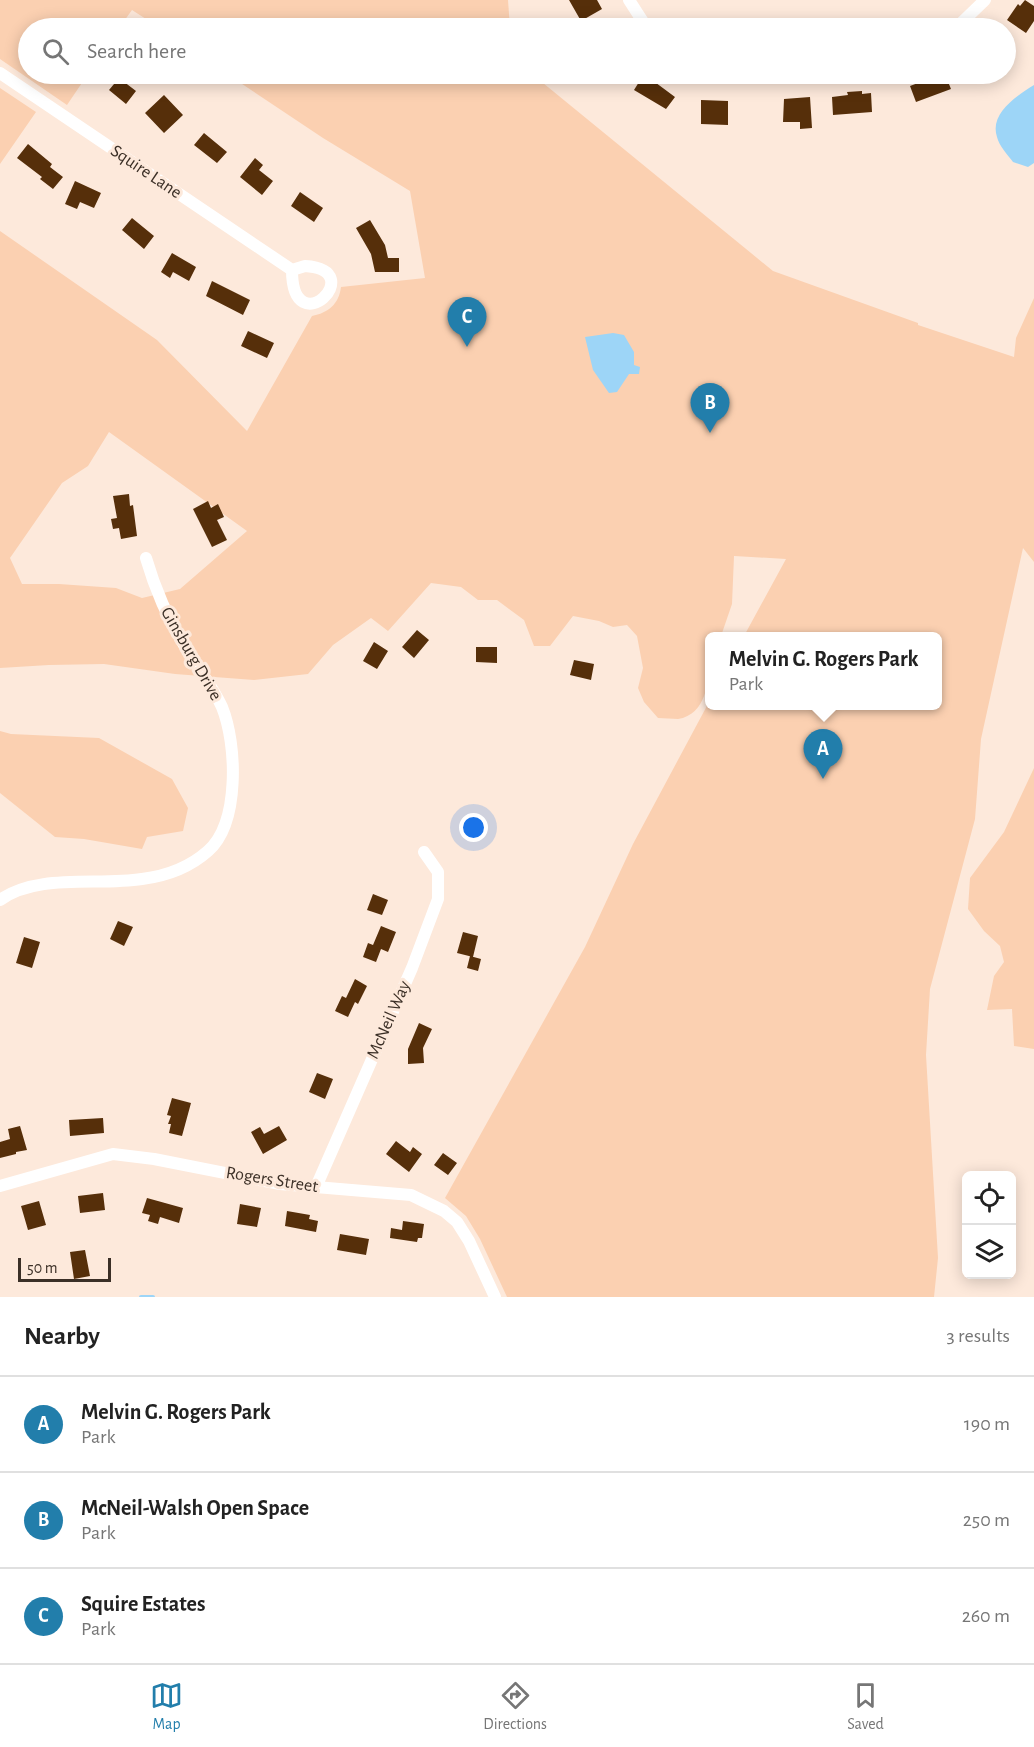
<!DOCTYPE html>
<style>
body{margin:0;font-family:"Alegreya Sans",sans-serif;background:#f2f2f2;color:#222}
.controls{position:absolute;right:18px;bottom:18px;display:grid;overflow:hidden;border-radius:9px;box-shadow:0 3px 15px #0003}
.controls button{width:54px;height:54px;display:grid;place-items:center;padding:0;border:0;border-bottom:2px solid #e0e0e0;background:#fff;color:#222;font:30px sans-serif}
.scale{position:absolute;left:18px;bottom:15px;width:93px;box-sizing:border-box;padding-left:6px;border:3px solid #3b2f26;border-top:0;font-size:16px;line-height:21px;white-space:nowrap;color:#3b2f26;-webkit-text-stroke:4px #fde9db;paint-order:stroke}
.you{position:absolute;left:474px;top:828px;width:21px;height:21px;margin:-15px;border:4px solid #fff;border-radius:50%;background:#1a73e8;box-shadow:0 0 0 9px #1a73e833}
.badge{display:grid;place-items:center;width:39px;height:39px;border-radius:50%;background:#227eab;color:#fff;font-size:20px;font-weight:700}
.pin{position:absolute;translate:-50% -50px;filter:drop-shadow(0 2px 3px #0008)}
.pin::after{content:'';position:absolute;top:32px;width:21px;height:18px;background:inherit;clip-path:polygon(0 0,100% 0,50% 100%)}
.popup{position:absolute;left:705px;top:632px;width:237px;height:78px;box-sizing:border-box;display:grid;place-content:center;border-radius:9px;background:#fff;filter:drop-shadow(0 2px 4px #0005);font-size:20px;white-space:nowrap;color:#767676}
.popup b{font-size:22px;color:#222}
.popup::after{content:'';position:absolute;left:50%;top:100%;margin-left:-12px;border:12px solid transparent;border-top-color:#fff}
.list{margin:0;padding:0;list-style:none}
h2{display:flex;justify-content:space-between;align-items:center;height:78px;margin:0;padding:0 24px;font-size:26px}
h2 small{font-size:20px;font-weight:400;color:#767676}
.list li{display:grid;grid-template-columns:39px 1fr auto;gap:18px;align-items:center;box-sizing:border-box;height:96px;padding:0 24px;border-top:2px solid #e0e0e0}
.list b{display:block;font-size:22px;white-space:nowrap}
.list p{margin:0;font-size:20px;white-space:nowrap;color:#767676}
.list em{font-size:20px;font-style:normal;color:#767676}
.icon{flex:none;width:33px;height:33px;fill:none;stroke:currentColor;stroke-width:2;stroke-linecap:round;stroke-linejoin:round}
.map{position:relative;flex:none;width:1034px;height:1297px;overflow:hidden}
.search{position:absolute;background:#fff;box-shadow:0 3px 15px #0003;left:18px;right:18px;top:18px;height:66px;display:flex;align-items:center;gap:15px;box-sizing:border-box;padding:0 21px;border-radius:33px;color:#767676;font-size:22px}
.sheet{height:366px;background:#fff}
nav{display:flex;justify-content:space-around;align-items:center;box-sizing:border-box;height:84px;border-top:2px solid #e0e0e0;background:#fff;font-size:16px;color:#767676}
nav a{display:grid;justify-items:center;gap:3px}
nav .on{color:#227eab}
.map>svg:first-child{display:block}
.green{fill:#fbd0b1;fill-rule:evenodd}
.water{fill:#9dd5f7}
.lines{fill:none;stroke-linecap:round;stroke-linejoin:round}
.stream{stroke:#9dd5f7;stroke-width:4}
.building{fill:#562f0a}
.minor{stroke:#fff;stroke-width:12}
.labels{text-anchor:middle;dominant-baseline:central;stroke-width:6;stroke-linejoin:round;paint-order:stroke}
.street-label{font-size:18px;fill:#3b2f26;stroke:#fde9db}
</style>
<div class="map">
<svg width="1034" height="1297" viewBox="0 0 1034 1297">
<rect width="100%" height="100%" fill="#fde9db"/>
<path class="green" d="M0,0H508L510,28H160L132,10L119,28H28V74H88L67,105L0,59Z
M227,74H532L773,271L918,323V325L1014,357L1016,338L1034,298V562L1023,548L981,739L975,819L930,989L926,1055L938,1258L934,1297H507L480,1239L466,1216L445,1198L585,947L633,844L709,702V706H937V636H744L786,559L734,556L732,604L721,636H709C709,663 714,713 678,719C672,719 664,718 658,718L644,702L638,688L643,668L637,636L627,625L613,627L599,621L573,616L550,646H534L524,620L497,600H478L461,587L431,583L388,631L371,618L333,645L308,674L254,680L175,674L104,664L49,665L0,668V231L157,340L247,431L312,316C328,313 339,304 341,287L425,278L410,191L323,138ZM109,432L247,531L180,589L142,598L116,588L59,584H22L10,558L62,483L88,466Z
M0,88L36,112L0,164Z
M0,731L11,734L99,738L172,779L188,808L183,831L147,837L142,849L84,839L55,837L0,793Z
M1034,768V1049L1014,1046L1012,1009L987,1010L994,976L1004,962L1000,946L984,931L968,909L970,878L1004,832Z"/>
<path class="water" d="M1034,85V163L1028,167L1013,162C1008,155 999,146 997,137C989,113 1018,95 1034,85Z
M613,333L624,335L634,352V365L640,367L639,374H629L617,392L609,393L593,370L585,337Z"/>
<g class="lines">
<path class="stream" d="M141,1297H153"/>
</g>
<path class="building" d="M569,0H597L602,9L581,21Z
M1025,0L1034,6V21L1026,33L1007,20L1018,4L1020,6Z
M644,74L675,97L666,109L634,90Z
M942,74H945L951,89L916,102L910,86Z
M119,78L136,91L126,104L109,90Z
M862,91V94L871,93L872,112L833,115L832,97L848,95L847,92Z
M164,95L183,115L164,133L145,113Z
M810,97L812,128L800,129V122H783L784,99Z
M701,100L728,101V125L701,124Z
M204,133L227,152L217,163L194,145Z
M28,144L52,164L50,167L63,177L53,189L40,179L42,177L17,158Z
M255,158L263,165L259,170L273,181L262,195L240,177Z
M75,181L101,193L94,208L80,202L77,209L65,204Z
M300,192L323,208L314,222L291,206Z
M132,218L154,236L144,249L122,230Z
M370,220L385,245L388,258H399V272H375L371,254L356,228Z
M172,253L196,267L189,281L173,272L170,278L161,272Z
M212,281L250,300L243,315L206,296Z
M248,331L274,343L267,358L241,346Z
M129,494L130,506L133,505L137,536L121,539L119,528L113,529L111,519L117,518L113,496Z
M208,501L211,508L218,504L224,517L217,520L227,540L212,547L193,509Z
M417,630L429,640L414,658L402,647Z
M374,642L388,651L377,669L363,661Z
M476,647H497V663L476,662Z
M574,660L594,664L591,680L570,675Z
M373,894L388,900L382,915L367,910Z
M118,921L133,927L124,946L110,939Z
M381,926L396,932L388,952L381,949L376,962L363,957L368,943L373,945Z
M463,932L478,936L473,957L457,953Z
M24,937L40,942L32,968L16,963Z
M470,956L481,959L478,971L467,968Z
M355,979L367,986L358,1004L355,1002L348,1017L335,1011L342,996L346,998Z
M419,1023L432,1029L423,1048L424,1063L408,1064V1049Z
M317,1073L333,1079L325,1099L309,1092Z
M172,1098L191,1103L182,1136L169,1133L171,1124H168L171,1116L167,1115Z
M103,1118L104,1133L70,1136L69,1120Z
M20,1126L27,1150L16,1152V1154L0,1158V1142L10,1139L8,1129Z
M279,1126L287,1140L263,1154L251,1132L260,1127L264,1134Z
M396,1141L410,1152L413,1147L422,1154L409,1172L386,1154Z
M443,1153L457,1163L448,1175L434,1165Z
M103,1193L105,1210L80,1213L78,1196Z
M147,1198L183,1208L179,1223L160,1217L158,1224L148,1221L150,1215L142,1213Z
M39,1201L46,1225L28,1230L21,1206Z
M240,1204L261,1208L257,1227L237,1224Z
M287,1211L310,1215L309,1219L318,1221L316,1232L285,1226Z
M403,1221L424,1224L422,1238H418L417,1242L390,1238L391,1228L402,1230Z
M340,1234L369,1239L366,1255L337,1250Z
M85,1250L90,1276L74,1279L70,1252Z"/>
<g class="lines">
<path class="minor" d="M629,0L647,28
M956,28L985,0
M0,73L292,270
M710,74L719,75L794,74
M305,266C371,270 292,346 292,270Z
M0,900C38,873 97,886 142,879C166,876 190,867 208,851C240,823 237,744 222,707C212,685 196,666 184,645C167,617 155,589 146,558
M0,1186L113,1154L154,1159L280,1184L411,1195L444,1211L457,1222L469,1241L495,1297
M316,1187L412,968L438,899V872L424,852"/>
</g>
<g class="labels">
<g class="street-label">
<text transform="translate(146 172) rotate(34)">Squire Lane</text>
<text transform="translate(191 654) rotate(60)">Ginsburg Drive</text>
<text transform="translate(389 1020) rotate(-66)">McNeil Way</text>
<text transform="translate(272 1180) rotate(9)">Rogers Street</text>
</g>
</g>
</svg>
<div class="controls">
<button><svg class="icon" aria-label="locate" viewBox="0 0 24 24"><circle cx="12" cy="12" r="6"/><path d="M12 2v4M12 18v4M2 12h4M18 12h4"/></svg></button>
<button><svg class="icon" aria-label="layers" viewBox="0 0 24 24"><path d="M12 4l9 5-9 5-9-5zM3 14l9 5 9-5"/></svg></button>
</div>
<div class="scale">50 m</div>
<div class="you"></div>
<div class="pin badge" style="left:823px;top:779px">A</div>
<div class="popup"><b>Melvin G. Rogers Park</b>Park</div>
<div class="pin badge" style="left:710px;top:433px">B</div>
<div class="pin badge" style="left:467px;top:347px">C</div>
<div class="search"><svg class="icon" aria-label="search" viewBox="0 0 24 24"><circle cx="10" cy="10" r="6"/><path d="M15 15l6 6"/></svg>Search here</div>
</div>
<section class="sheet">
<h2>Nearby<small>3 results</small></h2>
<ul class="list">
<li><span class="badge">A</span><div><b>Melvin G. Rogers Park</b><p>Park</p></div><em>190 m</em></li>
<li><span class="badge">B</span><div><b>McNeil-Walsh Open Space</b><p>Park</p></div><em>250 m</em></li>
<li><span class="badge">C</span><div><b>Squire Estates</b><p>Park</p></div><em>260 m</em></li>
</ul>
</section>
<nav>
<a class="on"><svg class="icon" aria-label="map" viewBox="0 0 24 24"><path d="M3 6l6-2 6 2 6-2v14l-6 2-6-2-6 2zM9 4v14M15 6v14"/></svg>Map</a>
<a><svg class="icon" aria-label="directions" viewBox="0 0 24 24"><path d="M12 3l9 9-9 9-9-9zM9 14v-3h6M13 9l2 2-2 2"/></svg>Directions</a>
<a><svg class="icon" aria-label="saved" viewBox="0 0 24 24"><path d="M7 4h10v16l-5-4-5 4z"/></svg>Saved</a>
</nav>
